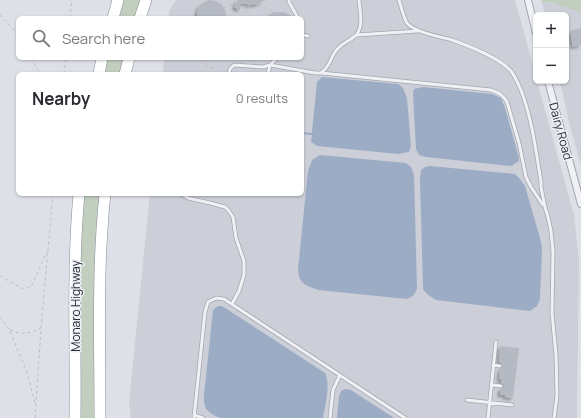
<!DOCTYPE html>
<meta charset="utf-8">
<style>
body{margin:0;font-family:Manrope,sans-serif;background:#f7f7f7;color:#2b2b33}
.controls{position:absolute;right:12px;top:12px;display:grid;overflow:hidden;border-radius:6px;box-shadow:0 1px 3px #0004}
.controls button{width:36px;height:36px;display:grid;place-items:center;padding:0;border:0;border-bottom:1px solid #e1e1e2;background:#fff;color:#2b2b33;font:20px sans-serif}
.list{margin:0;padding:0;list-style:none}
h2{display:flex;justify-content:space-between;align-items:center;height:52px;margin:0;padding:0 16px;font-size:17px}
h2 small{font-size:13px;font-weight:400;color:#7c7c81}
.icon{flex:none;width:22px;height:22px;fill:none;stroke:currentColor;stroke-width:2;stroke-linecap:round;stroke-linejoin:round}
.map{position:relative;flex:none;width:581px;height:418px;overflow:hidden}
.search{position:absolute;background:#fff;box-shadow:0 1px 3px #0004;left:16px;top:16px;width:288px;height:44px;display:flex;align-items:center;gap:10px;box-sizing:border-box;padding:0 14px;border-radius:6px;color:#7c7c81;font-size:15px}
.panel{position:absolute;background:#fff;box-shadow:0 1px 3px #0004;left:16px;top:72px;width:288px;height:124px;border-radius:6px}
.map>svg:first-child{display:block}
.built{fill:#cccfd7}
.green{fill:#c2cfbf}
.water{fill:#9bacc4}
.lines{fill:none;stroke-linecap:round;stroke-linejoin:round}
.stream{stroke:#9bacc4;stroke-width:2}
.building{fill:#b5b9c2;filter:url(#shadow)}
.service-casing{stroke:#a3a7af;stroke-width:4.5}
.minor-casing{stroke:#a3a7af;stroke-width:8}
.motorway-casing{stroke:#868d9b;stroke-width:12}
.path{stroke:#bcbec5;stroke-width:1;stroke-dasharray:3 3;stroke-linecap:butt}
.service{stroke:#f0f1f5;stroke-width:3}
.minor{stroke:#f0f1f5;stroke-width:6}
.motorway{stroke:#fff;stroke-width:11}
.labels{text-anchor:middle;dominant-baseline:central;stroke-width:3;stroke-linejoin:round;paint-order:stroke}
.street-label{font-size:12px;fill:#282e3b;stroke:#edeff4}
</style>
<div class="map">
<svg width="581" height="418" viewBox="0 0 581 418">
<defs>
<filter id="shadow"><feDropShadow dx="-2.5" dy="2.5" stdDeviation="1" flood-color="#0004"/></filter>
</defs>
<rect width="100%" height="100%" fill="#dde0e6"/>
<path class="built" d="M176,0H515L536,76V81H537L574,215L579,261L577,418H131L129,403L150,194H302V74H163L164,58H302V18H169V11Z
M542,2L576,7L581,10V166L569,122L560,81H566V15H545Z"/>
<path class="green" d="M123,0H140L135,18H118Z
M541,0H581V12L552,3L542,2Z
M107,58H125L121,74H104Z
M84,194H101L97,418H80C80,343 77,268 84,194Z"/>
<path class="water" d="M322,77L398,84L403,88L407,98L411,146L409,152L398,154L317,146L311,142L317,82Z
M423,87L492,94L501,98L505,108L519,158V161L511,166L426,157L419,155L416,149L413,94L414,89Z
M320,155L406,163L411,167L414,175L417,289L413,296L407,299L318,290C305,285 299,284 298,269L308,171L312,160Z
M430,166L515,174L520,179L525,186L540,238L542,248L540,299L537,306L530,311L436,300L427,294L423,289L420,179L421,170L425,167Z
M218,306H222L325,373C331,384 325,406 323,418H221C208,413 203,410 204,395L213,310Z
M345,389L351,390L394,418H337L339,396L341,391Z"/>
<g class="lines">
<path class="stream" d="M302,133L312,134"/>
</g>
<path class="building" d="M210,0L216,1L222,5L226,12V18H197V11L200,5L206,1Z
M237,0H265L256,5L251,4L250,6L247,4L241,3L240,10L234,7Z
M274,12H284L295,18H264Z
M581,28V45L573,47L570,31Z
M500,346L519,348L513,398L505,397V395H500V389L503,388L504,386L503,384L501,383V379H499L500,369L502,368L503,366L502,364L500,363V362H499Z"/>
<g class="lines">
<defs>
<path id="service" d="M289,0V2L298,18
M399,0C401,6 404,19 407,23C413,32 441,37 452,40C469,46 499,58 511,71C515,76 518,84 521,90C532,119 536,151 541,182V187L545,207L548,217L551,231L553,252L552,313L556,355L557,396L554,418
M302,35L308,36
M356,35L418,31
M270,65L315,73H321L491,90C499,93 503,95 507,102L519,143L526,177L531,187L543,205
M321,73C331,65 329,61 335,52C340,44 348,42 355,36C364,29 360,11 359,0
M229,74L230,69L234,65L263,67L270,65L277,58
M268,74L270,65
M181,194L188,198L210,203L225,207L229,211L233,217L236,238L244,261V275L239,291L232,304
M493,365L500,366
M492,385L501,386
M467,400L512,405
M194,415L203,418
M194,418L205,312L208,302L216,298L224,299L405,418
M330,418L333,390L340,375
M488,418L496,342"/>
<path id="minor" d="M528,0L536,33
M548,81L581,204"/>
<path id="motorway" d="M113,18L118,0
M140,18L146,0
M99,74L102,58
M125,74L129,58
M75,418C76,343 72,269 79,194
M100,418C100,343 97,268 105,194"/>
</defs>
<use href="#service" class="service-casing"/>
<use href="#minor" class="minor-casing"/>
<use href="#motorway" class="motorway-casing"/>
<path class="path" d="M258,6L270,9L272,13
M224,8L235,3
M245,8H249L247,14
M244,13L245,5
M0,15L14,30L18,36
M70,18L72,0
M31,58L40,74
M201,58V60L206,61
M207,58L206,65L208,67L216,68
M64,74L66,58
M0,276L23,289L31,287L47,251
M0,317L9,329L27,372L35,403
M10,330C22,335 29,334 41,328
M35,418L41,328L53,194"/>
<use href="#service" class="service"/>
<use href="#minor" class="minor"/>
<use href="#motorway" class="motorway"/>
</g>
<g class="labels">
<g class="street-label">
<text transform="translate(561 131) rotate(75)">Dairy Road</text>
<text transform="translate(75 306) rotate(-90)">Monaro Highway</text>
</g>
</g>
</svg>
<div class="controls">
<button>+</button>
<button>−</button>
</div>
<div class="search"><svg class="icon" aria-label="search" viewBox="0 0 24 24"><circle cx="10" cy="10" r="6"/><path d="M15 15l6 6"/></svg>Search here</div>
<section class="panel">
<h2>Nearby<small>0 results</small></h2>
<ul class="list">
</ul>
</section>
</div>
